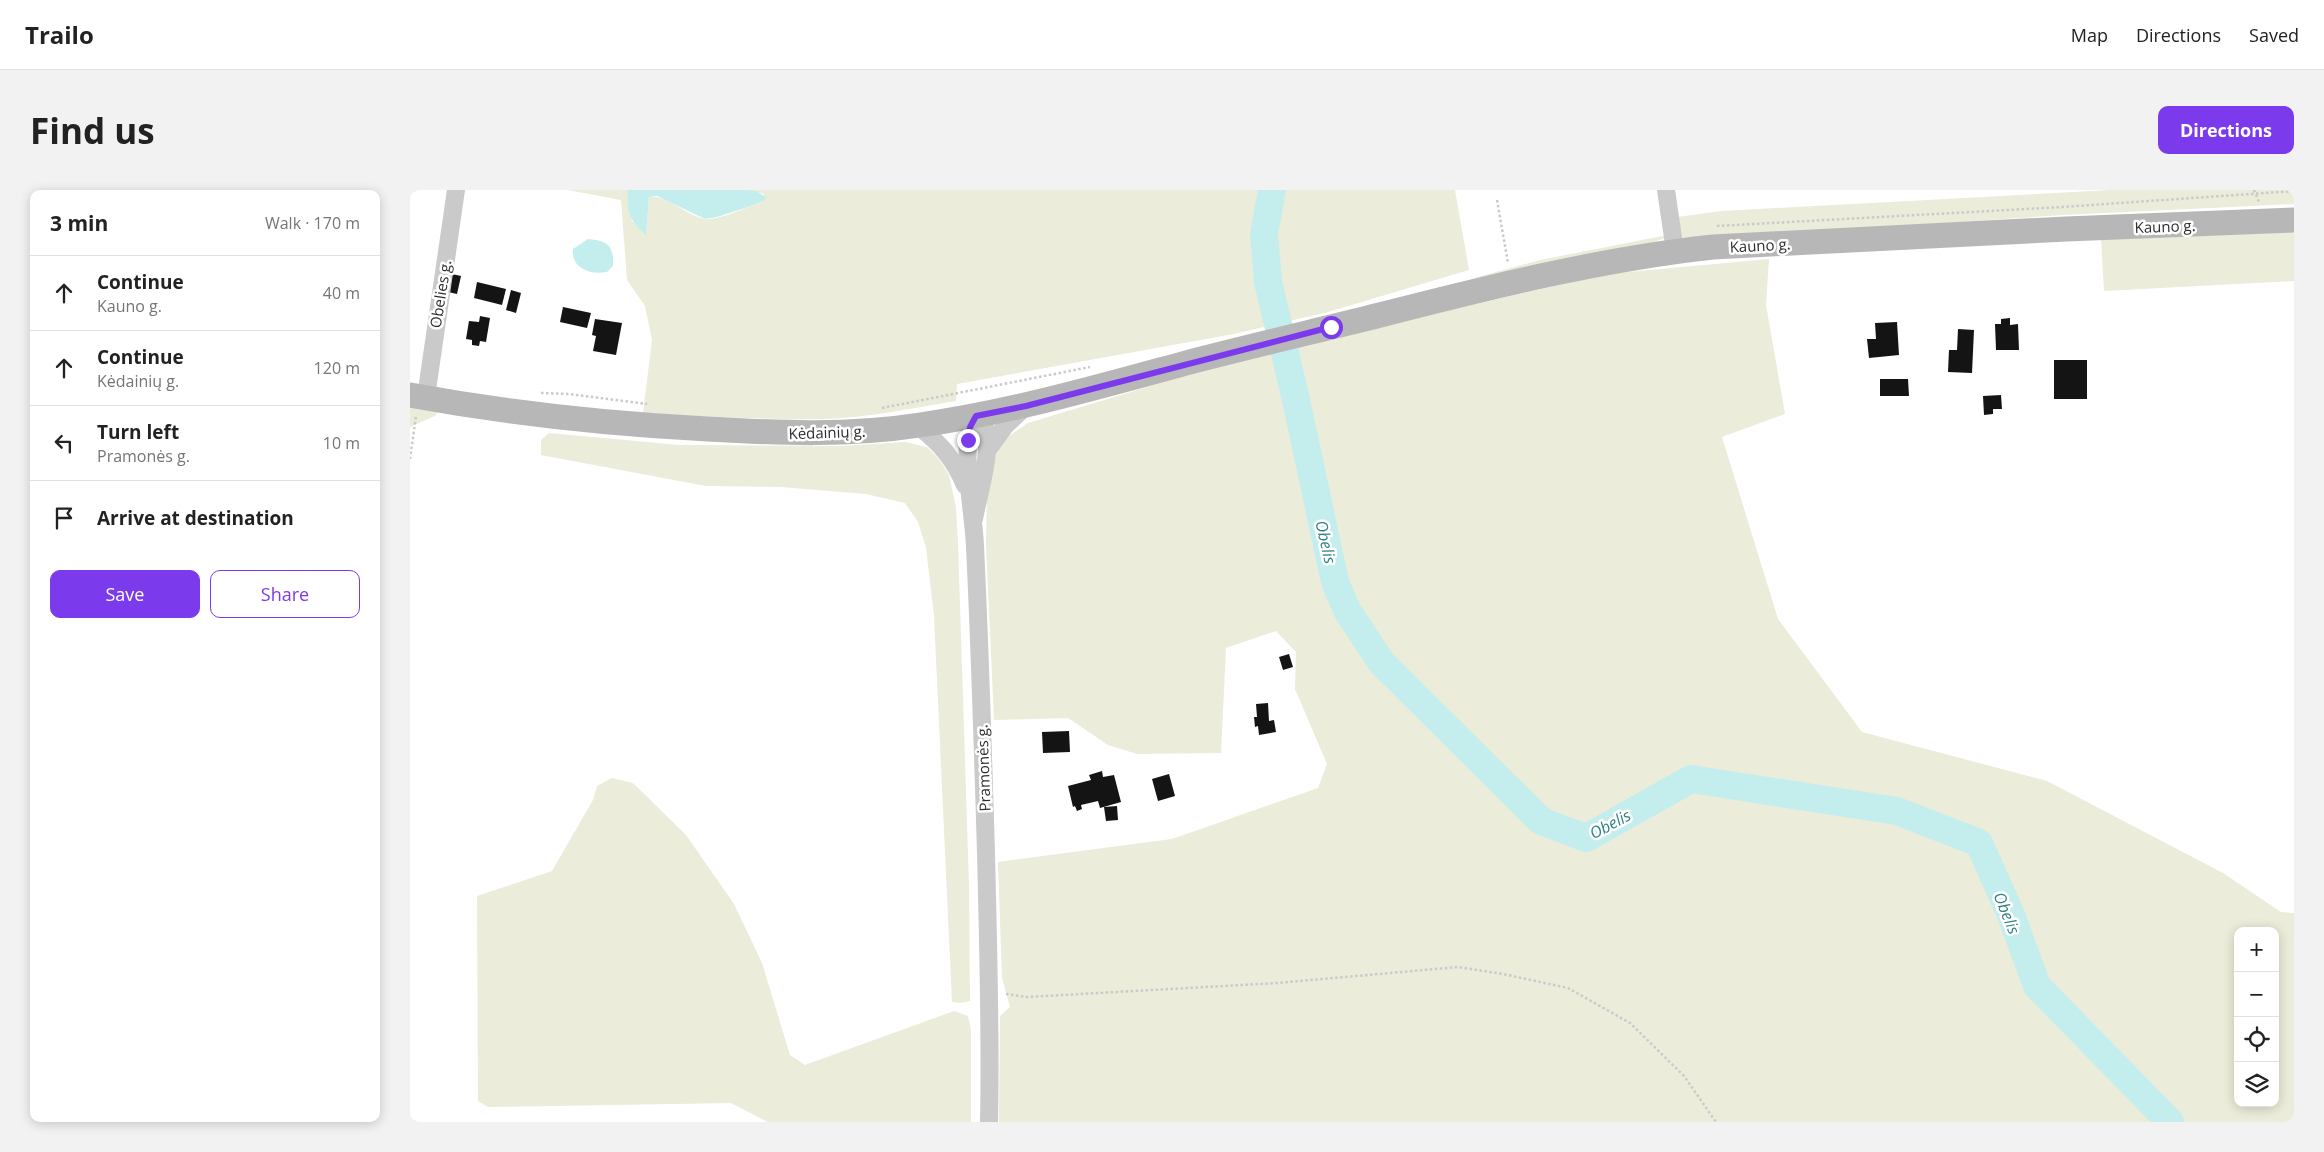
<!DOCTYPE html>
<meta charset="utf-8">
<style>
body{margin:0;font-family:"Open Sans",sans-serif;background:#f2f2f2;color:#222}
.controls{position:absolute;right:15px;bottom:15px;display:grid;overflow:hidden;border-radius:10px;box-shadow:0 2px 12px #0003}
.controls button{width:45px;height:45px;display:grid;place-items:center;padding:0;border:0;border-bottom:1px solid #e0e0e0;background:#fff;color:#222;font:25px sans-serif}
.stop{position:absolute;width:15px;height:15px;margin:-11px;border:4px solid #7c3aed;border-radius:50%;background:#fff}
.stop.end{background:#7c3aed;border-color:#fff;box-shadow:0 1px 5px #0008}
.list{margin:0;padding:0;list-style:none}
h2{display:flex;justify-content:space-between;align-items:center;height:65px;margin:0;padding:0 20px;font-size:21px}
h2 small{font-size:16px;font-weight:400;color:#767676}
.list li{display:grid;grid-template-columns:32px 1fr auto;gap:15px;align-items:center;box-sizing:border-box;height:75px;padding:0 20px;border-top:1px solid #e0e0e0}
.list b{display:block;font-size:19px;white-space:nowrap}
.list p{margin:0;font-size:16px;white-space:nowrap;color:#767676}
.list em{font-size:16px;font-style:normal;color:#767676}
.actions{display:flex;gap:10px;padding:15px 20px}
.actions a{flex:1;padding:11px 0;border:1px solid #7c3aed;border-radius:10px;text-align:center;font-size:18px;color:#7c3aed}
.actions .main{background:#7c3aed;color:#fff}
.icon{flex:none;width:28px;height:28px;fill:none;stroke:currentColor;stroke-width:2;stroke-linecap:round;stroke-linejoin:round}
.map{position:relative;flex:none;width:1884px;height:932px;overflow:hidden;border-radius:10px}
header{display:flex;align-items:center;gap:30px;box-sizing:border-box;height:70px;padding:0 25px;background:#fff;border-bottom:1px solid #e0e0e0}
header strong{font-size:24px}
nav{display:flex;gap:28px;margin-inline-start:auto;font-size:18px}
.intro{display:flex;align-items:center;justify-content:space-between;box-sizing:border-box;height:120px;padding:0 30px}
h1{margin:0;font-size:35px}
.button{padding:12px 22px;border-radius:10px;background:#7c3aed;color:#fff;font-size:18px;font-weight:700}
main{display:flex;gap:30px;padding:0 30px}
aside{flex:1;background:#fff;border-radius:10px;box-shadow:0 2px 12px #0003}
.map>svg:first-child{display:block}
.green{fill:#ebecd9;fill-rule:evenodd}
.water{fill:#c4eeee}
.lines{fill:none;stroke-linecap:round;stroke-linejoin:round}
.river{stroke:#c4eeee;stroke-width:28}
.building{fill:#141414}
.path{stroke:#cacaca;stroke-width:2.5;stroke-dasharray:2.5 2.5;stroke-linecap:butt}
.minor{stroke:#cacaca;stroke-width:18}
.secondary{stroke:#b7b7b7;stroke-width:25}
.route{stroke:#7c3aed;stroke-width:6}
.labels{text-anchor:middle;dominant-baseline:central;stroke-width:5;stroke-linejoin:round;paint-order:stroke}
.street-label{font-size:15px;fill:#2d2d2d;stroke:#fff}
.water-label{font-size:16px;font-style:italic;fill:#308281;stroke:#fff}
</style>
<header>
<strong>Trailo</strong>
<nav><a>Map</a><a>Directions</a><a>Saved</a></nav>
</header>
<div class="intro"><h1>Find us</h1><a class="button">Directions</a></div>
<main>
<aside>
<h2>3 min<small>Walk · 170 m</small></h2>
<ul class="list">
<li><svg class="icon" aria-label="ahead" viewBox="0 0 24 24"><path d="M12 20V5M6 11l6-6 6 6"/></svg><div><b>Continue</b><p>Kauno g.</p></div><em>40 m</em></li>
<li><svg class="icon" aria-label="ahead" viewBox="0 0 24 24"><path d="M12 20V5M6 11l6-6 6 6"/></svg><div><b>Continue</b><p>Kėdainių g.</p></div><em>120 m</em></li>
<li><svg class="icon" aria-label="left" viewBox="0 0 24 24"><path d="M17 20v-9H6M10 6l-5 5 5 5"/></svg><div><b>Turn left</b><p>Pramonės g.</p></div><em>10 m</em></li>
<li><svg class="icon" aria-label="arrive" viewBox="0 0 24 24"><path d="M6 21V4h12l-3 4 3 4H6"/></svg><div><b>Arrive at destination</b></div></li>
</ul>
<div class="actions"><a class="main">Save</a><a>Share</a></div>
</aside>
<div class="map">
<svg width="1884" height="932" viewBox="0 0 1884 932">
<rect width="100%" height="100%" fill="#fff"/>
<path class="green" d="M158,0H217L222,31L236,44L239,7C258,5 275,25 294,29C308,31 340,16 354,11V4L339,0H1045L1059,80L918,122L824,144L547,194L546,211C502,218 458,228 413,229C353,230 293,226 233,223L242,150L235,116L217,90L211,10Z
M1701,0H1884V14L1653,25L1304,48L1277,49L1263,44L1238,55L1061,89L1130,70L1263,44L1260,28L1311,21Z
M1884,39V91L1694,101L1691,49Z
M1359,69L1356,115L1375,224L1312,247L1368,429L1452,542L1637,591L1813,683L1871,722L1884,723V932H589L590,826L600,817L592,788L588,672L762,649L908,598L917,574L885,499L886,462L866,441L816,458L811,563L727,564L698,555L658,528L584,530L576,354L577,303L585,266L596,248L618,233L830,169L1196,84ZM1828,741H1865V913H1828Z
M0,212L31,218L25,226L0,237Z
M139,243L269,255L431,256L495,252L517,257L529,269L539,285L546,317L548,353L559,695L560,811L550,813L542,812L524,426L516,358L508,332L495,313L456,304L371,297L296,296L131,265V250Z
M202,588L223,593L276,645L324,714L352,773L380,865L395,875L544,821L558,826L561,840V932H358L321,913L78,917L68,911L67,706L142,681L183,610L187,596Z"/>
<path class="water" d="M217,0H339L346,1L356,7L354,11L338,17L307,27L295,29L247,6L239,7L236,45C217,28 219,24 217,0Z
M178,49C198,51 204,55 203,76L197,82C181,85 161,79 163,59Z"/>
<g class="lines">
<path class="river" d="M862,0L854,44L858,92L886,210L925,392L937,420L971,472L1131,631L1176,648L1281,589L1487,621L1569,653L1601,725L1627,796L1760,932"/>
</g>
<path class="building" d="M42,84L51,86L47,104L38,102Z
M67,92L96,99L92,115L64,108Z
M101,100L111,103L106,123L96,120Z
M153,117L181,123L177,138L150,132Z
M70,126L80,128L76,152L70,151L69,156L62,155V150L56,149L59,131L69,132Z
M1600,128V135L1608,134L1609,160H1586L1585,134H1591V129Z
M185,129L212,133L206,165L183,161L186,146L182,145Z
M1487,132L1489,165L1459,168L1457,149H1466L1465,133Z
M1548,139L1564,140L1562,183L1538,182L1539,160H1547Z
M1644,170H1677V209H1644Z
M1470,189H1498L1499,206H1470Z
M1591,205L1592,219H1583V224L1574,225L1573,206Z
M879,464L883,477L873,480L869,467Z
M858,513L859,531L864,530L866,542L849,545L848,536L845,537L844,527H847L846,514Z
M659,541L660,562L633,563L632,542Z
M692,581L693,587L704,585L711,612L690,618L688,611L671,615L672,619L667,621L665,616L663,617L658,596L681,590L679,585Z
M759,584L765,606L748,611L742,589Z
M707,616L708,630L696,631L694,617Z"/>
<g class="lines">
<path class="path" d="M1844,0L1849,12
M1087,10L1098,73
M1307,36L1652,17L1884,1
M131,203L159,204L237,214
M472,218L680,177
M0,269L6,226
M596,804L617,807L867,793L1048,777L1093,784L1158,798L1220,833L1274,886L1306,932"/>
<path class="minor" d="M1256,0L1265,61
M16,207L46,0
M508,236C531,254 543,268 555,295
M577,261L595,236L616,216
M564,329C568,306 584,256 574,235C573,232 569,229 566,226C548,256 564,321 565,357C570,459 573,561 576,663C578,753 581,842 579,932"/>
<path class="secondary" d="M0,205C98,223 198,234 298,239C369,243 439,246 510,235C601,222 688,197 776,173C841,156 906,141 970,125C1080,97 1191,69 1303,57L1656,39L1884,30"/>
</g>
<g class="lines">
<path class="route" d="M558,250L560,237L566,226L616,216L921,137"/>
</g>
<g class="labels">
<g class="street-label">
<text transform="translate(1755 36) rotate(-2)">Kauno g.</text>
<text transform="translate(1350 55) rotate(-3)">Kauno g.</text>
<text transform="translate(30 104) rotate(-81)">Obelies g.</text>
<text transform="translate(417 242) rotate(-2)">Kėdainių g.</text>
<text transform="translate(573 578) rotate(-92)">Pramonės g.</text>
</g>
<g class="water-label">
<text transform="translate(916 352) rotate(77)">Obelis</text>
<text transform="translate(1200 634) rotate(-28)">Obelis</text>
<text transform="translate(1597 723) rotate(68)">Obelis</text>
</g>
</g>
</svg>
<div class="controls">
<button>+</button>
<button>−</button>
<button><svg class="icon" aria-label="locate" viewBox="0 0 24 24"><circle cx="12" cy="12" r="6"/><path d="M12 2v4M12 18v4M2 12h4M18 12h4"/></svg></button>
<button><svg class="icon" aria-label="layers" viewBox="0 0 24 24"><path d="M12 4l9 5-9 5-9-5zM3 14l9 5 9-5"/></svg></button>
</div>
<div class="stop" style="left:921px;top:137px"></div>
<div class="stop end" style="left:558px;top:250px"></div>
</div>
</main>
